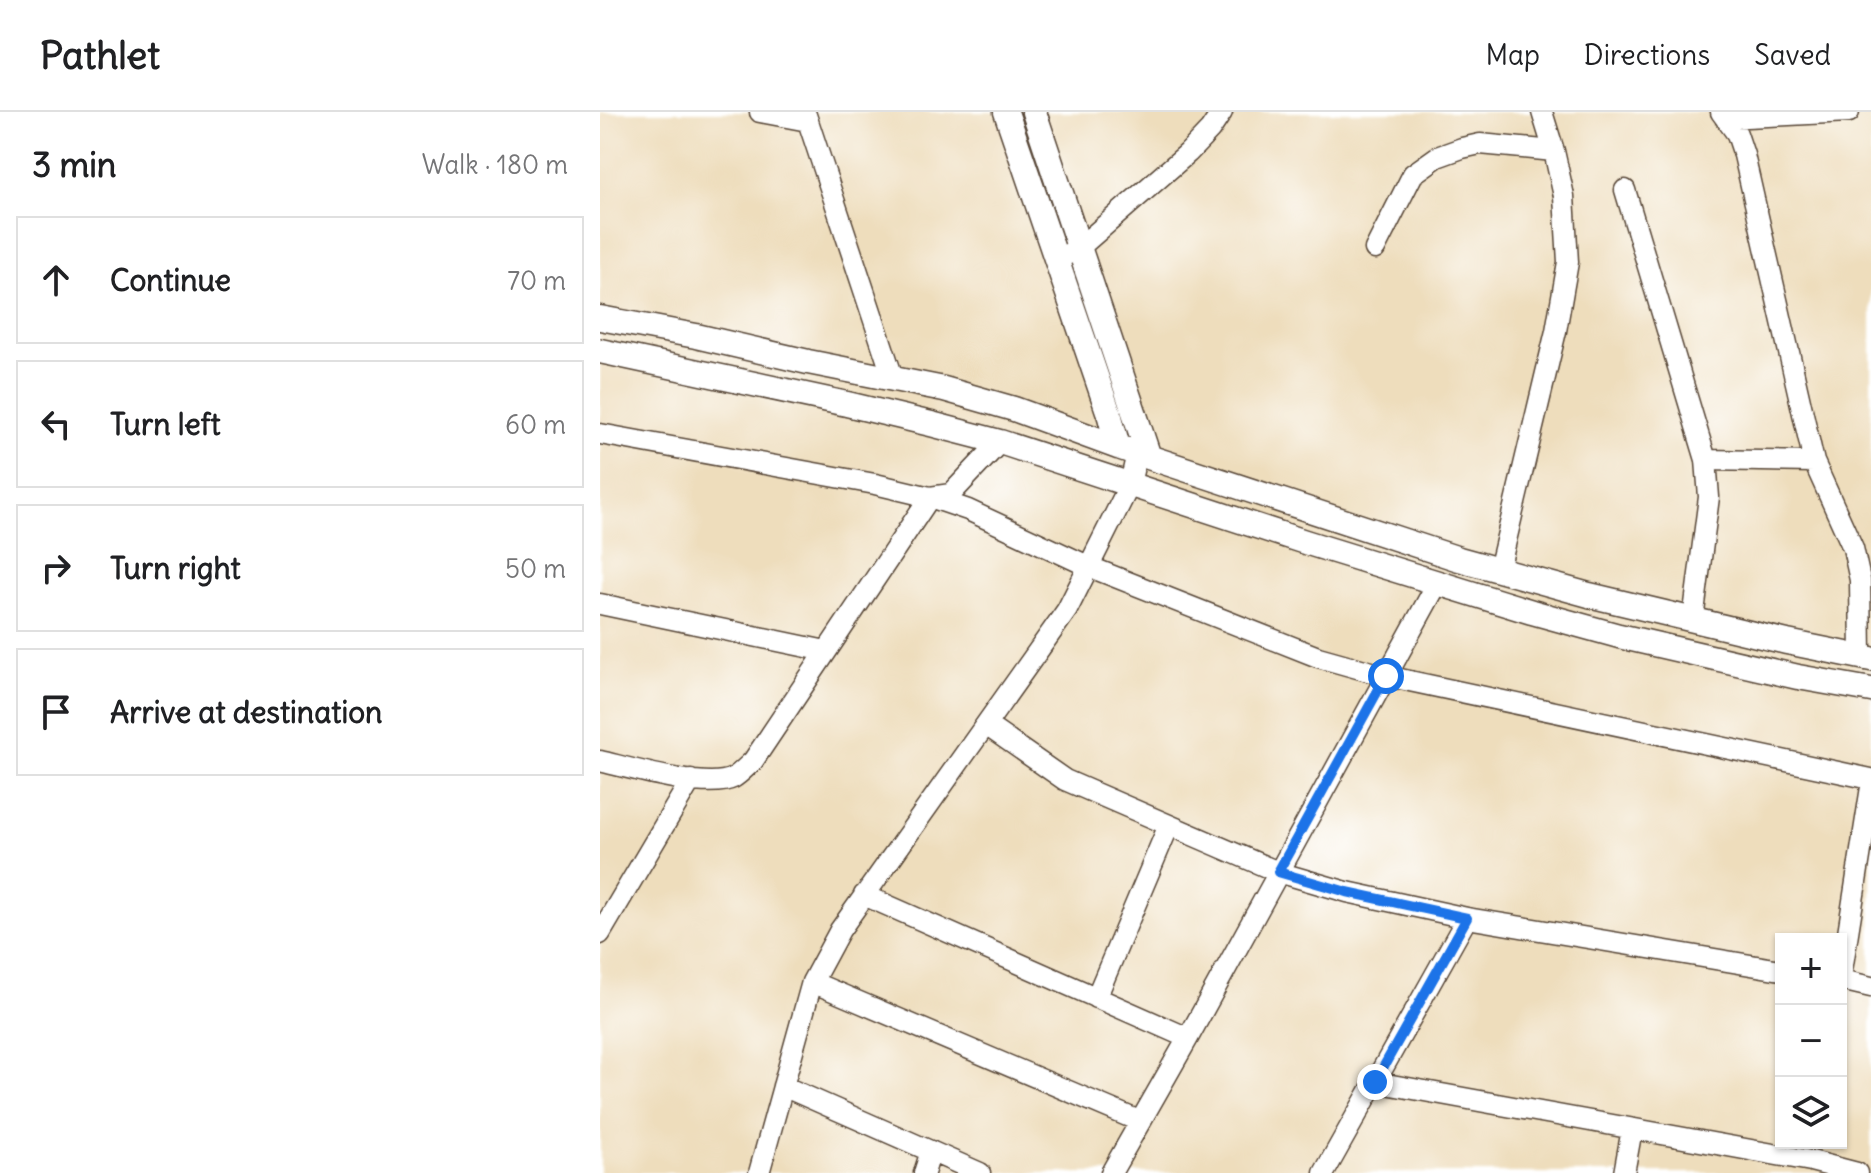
<!DOCTYPE html>
<meta charset="utf-8">
<style>
body{margin:0;font-family:Delius,sans-serif;background:#f6f6f6;color:#202124}
.controls{position:absolute;right:24px;bottom:24px;display:grid;overflow:hidden;border-radius:0px;box-shadow:0 2px 6px #0004}
.controls button{width:72px;height:72px;display:grid;place-items:center;padding:0;border:0;border-bottom:2px solid #e0e0e0;background:#fff;color:#202124;font:40px sans-serif}
.stop{position:absolute;width:24px;height:24px;margin:-18px;border:6px solid #1a73e8;border-radius:50%;background:#fff}
.stop.end{background:#1a73e8;border-color:#fff;box-shadow:0 2px 8px #0008}
.list{margin:0;padding:0;list-style:none}
h2{display:flex;justify-content:space-between;align-items:center;height:104px;margin:0;padding:0 32px;font-size:34px}
h2 small{font-size:26px;font-weight:400;color:#757577}
.list li{display:grid;grid-template-columns:52px 1fr auto;gap:24px;align-items:center;box-sizing:border-box;height:128px;margin:0 16px 16px;padding:0 16px;border:2px solid #e0e0e0;border-radius:0px}
.list b{display:block;font-size:30px;white-space:nowrap}
.list em{font-size:26px;font-style:normal;color:#757577}
.icon{flex:none;width:44px;height:44px;fill:none;stroke:currentColor;stroke-width:2;stroke-linecap:round;stroke-linejoin:round}
.map{position:relative;flex:none;width:1271px;height:1061px;overflow:hidden}
header{display:flex;align-items:center;gap:48px;box-sizing:border-box;height:112px;padding:0 40px;background:#fff;border-bottom:2px solid #e0e0e0}
header strong{font-size:38px}
nav{display:flex;gap:44px;margin-inline-start:auto;font-size:28px}
main{display:flex}
aside{flex:1;background:#fff}
.map>svg:first-child{display:block}
.lines{fill:none;stroke-linecap:round;stroke-linejoin:round}
.minor-casing{stroke:#564536;stroke-width:23}
.tertiary-casing{stroke:#564536;stroke-width:27}
.minor{stroke:#fff;stroke-width:20}
.tertiary{stroke:#fff;stroke-width:24}
.route{stroke:#1a73e8;stroke-width:10}
</style>
<header>
<strong>Pathlet</strong>
<nav><a>Map</a><a>Directions</a><a>Saved</a></nav>
</header>
<main>
<aside>
<h2>3 min<small>Walk · 180 m</small></h2>
<ul class="list">
<li><svg class="icon" aria-label="ahead" viewBox="0 0 24 24"><path d="M12 20V5M6 11l6-6 6 6"/></svg><div><b>Continue</b></div><em>70 m</em></li>
<li><svg class="icon" aria-label="left" viewBox="0 0 24 24"><path d="M17 20v-9H6M10 6l-5 5 5 5"/></svg><div><b>Turn left</b></div><em>60 m</em></li>
<li><svg class="icon" aria-label="right" viewBox="0 0 24 24"><path d="M7 20v-9h11M14 6l5 5-5 5"/></svg><div><b>Turn right</b></div><em>50 m</em></li>
<li><svg class="icon" aria-label="arrive" viewBox="0 0 24 24"><path d="M6 21V4h12l-3 4 3 4H6"/></svg><div><b>Arrive at destination</b></div></li>
</ul>
</aside>
<div class="map">
<svg width="1271" height="1061" viewBox="0 0 1271 1061">
<rect width="100%" height="100%" fill="#fff"/>
<filter id="ink" filterUnits="userSpaceOnUse"><feTurbulence type="fractalNoise" baseFrequency=".0125" numOctaves="2"/><feDisplacementMap in="SourceGraphic" scale="16" xChannelSelector="R" yChannelSelector="G"/><feConvolveMatrix kernelMatrix="1 2 1 2 8 2 1 2 1" color-interpolation-filters="sRGB"/></filter>
<filter id="wash" filterUnits="userSpaceOnUse"><feTurbulence type="fractalNoise" baseFrequency=".006" numOctaves="4" result="noise"/><feDisplacementMap in="SourceGraphic" scale="32" xChannelSelector="R" yChannelSelector="G"/><feGaussianBlur stdDeviation="1.8" result="paint"/><feColorMatrix in="noise" values="0 0 0 0 0 0 0 0 0 0 0 0 0 0 0 0 0 1.4 0 .05"/><feComposite in="paint" operator="in"/></filter>
<g filter="url(#wash)">
<rect width="100%" height="100%" fill="#eeddbc"/>
</g>
<g filter="url(#ink)">
<g class="lines">
<defs>
<path id="minor" d="M160,0L208,9
M205,0L293,266
M1121,0L1137,22L1144,43L1214,350L1253,436L1260,468L1261,545
M1125,6L1249,0
M1025,78L1106,348L1109,385L1093,508
M775,137L813,62L837,45L862,36L880,32L954,39
M466,143L480,135L588,41L610,18L622,0
M0,322L275,372L330,385L368,398L490,455L718,545L786,564L1271,667
M1106,348L1214,350
M899,458L956,219L968,150L964,84L954,39L942,0
M0,492L226,539
M386,613L465,668L678,760L747,780L867,806L1181,858
M0,649C30,656 107,679 133,666C140,662 147,654 153,649L330,385L351,382L400,330
M264,783L588,926
M0,822L91,668
M1241,865L1271,675
M1241,868L1271,875
M212,870L539,1009
M496,886L569,713
M775,970L1211,1049L1257,1061
M183,974L380,1061
M159,1061L212,870L240,818L467,498L530,372L537,341
M324,1061L331,1039
M511,1061L588,926L838,470
M724,1061L867,806
M1024,1061L1032,1017"/>
<path id="tertiary" d="M406,0L510,305L518,335
M434,0L549,345
M0,206L96,224L208,250L344,277L414,297L518,335L859,447L989,483L1187,530L1271,547
M0,239L247,292L331,312L400,330L705,430L932,500L1019,524L1198,565L1271,578"/>
</defs>
<use href="#minor" class="minor-casing"/>
<use href="#tertiary" class="tertiary-casing"/>
<use href="#minor" class="minor"/>
<use href="#tertiary" class="tertiary"/>
</g>
</g>
<g class="lines" filter="url(#ink)">
<path class="route" d="M775,970L867,806L747,780L678,760L786,564"/>
</g>
</svg>
<div class="controls">
<button>+</button>
<button>−</button>
<button><svg class="icon" aria-label="layers" viewBox="0 0 24 24"><path d="M12 4l9 5-9 5-9-5zM3 14l9 5 9-5"/></svg></button>
</div>
<div class="stop" style="left:786px;top:564px"></div>
<div class="stop end" style="left:775px;top:970px"></div>
</div>
</main>
